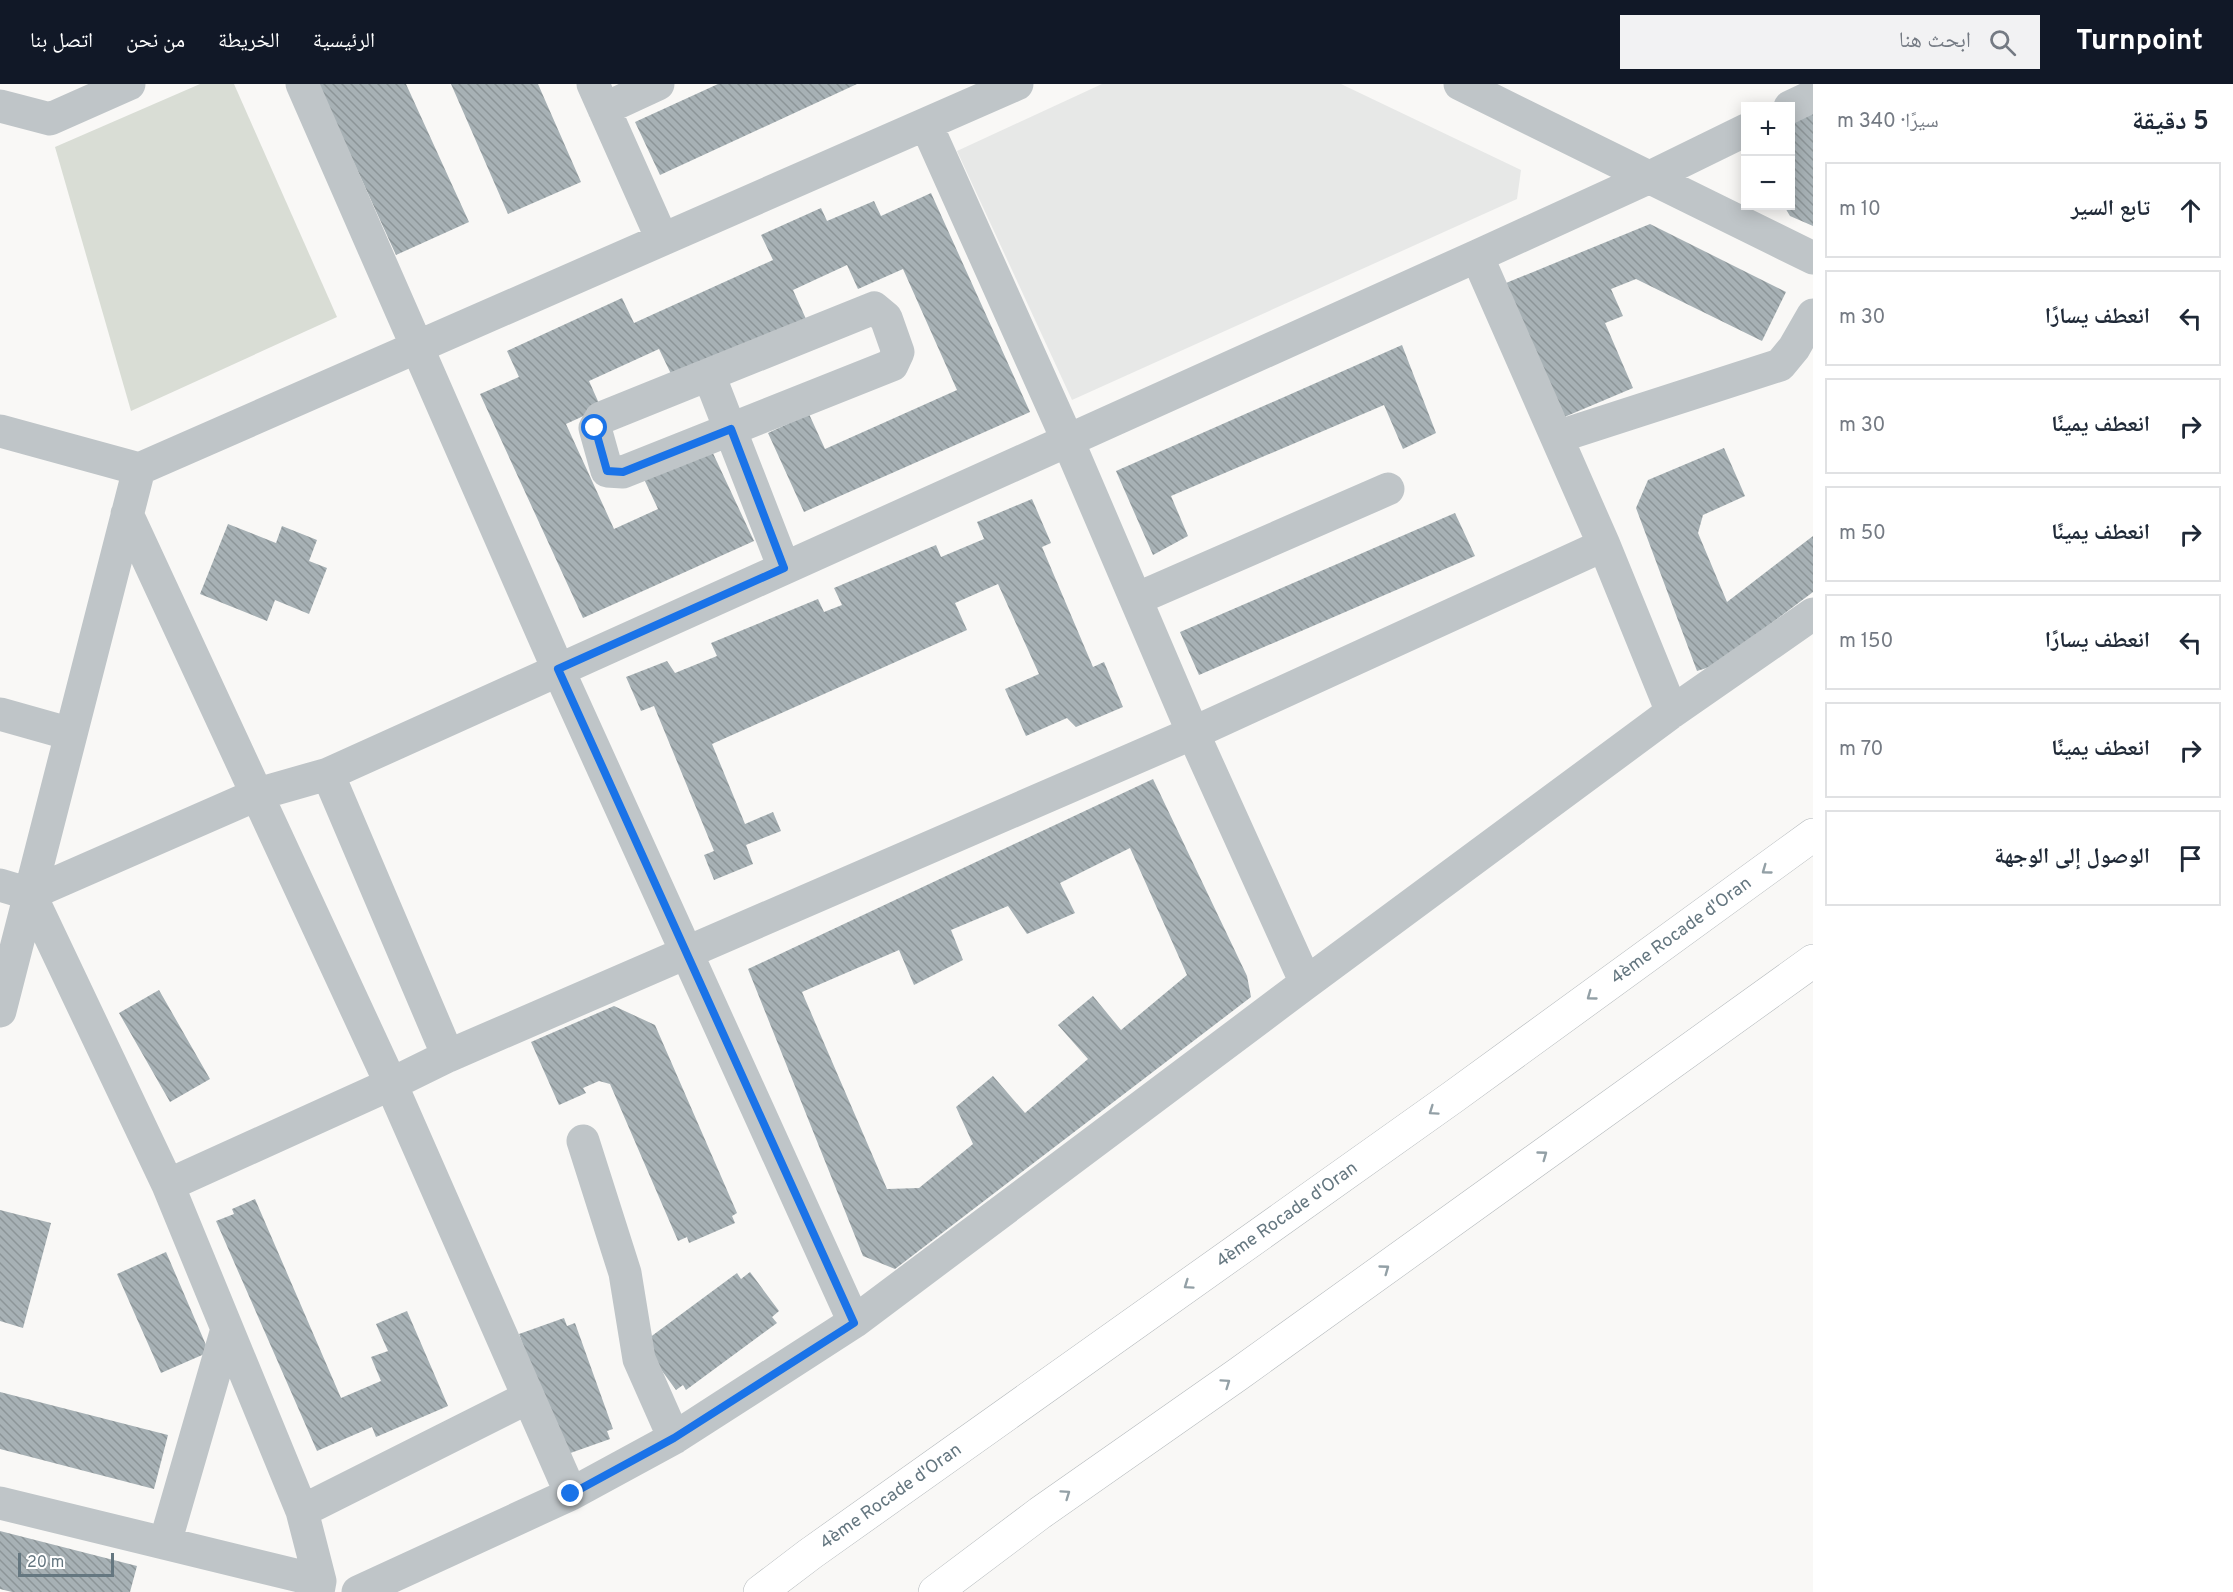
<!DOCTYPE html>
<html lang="ar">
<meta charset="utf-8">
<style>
body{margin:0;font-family:Overpass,"Noto Naskh Arabic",sans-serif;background:#f2f2f3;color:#1f2937;direction:rtl}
.controls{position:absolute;right:18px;top:18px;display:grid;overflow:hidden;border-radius:0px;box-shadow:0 3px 15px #0003}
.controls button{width:54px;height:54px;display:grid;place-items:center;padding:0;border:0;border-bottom:2px solid #e0e1e3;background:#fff;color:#1f2937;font:30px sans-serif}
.scale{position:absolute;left:18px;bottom:15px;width:96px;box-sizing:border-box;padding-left:6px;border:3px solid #657780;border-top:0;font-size:16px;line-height:21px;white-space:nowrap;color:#657780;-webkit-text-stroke:4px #fff;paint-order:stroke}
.stop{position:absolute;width:18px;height:18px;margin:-14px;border:4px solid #1a73e8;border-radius:50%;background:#fff}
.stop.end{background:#1a73e8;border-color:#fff;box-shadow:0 2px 6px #0008}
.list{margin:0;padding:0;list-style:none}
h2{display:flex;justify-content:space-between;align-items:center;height:78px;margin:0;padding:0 24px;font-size:26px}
h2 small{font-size:20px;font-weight:400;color:#747a83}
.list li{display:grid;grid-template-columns:39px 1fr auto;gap:18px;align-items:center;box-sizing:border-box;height:96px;margin:0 12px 12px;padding:0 12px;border:2px solid #e0e1e3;border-radius:0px}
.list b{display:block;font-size:22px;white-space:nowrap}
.list em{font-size:20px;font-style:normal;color:#747a83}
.icon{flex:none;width:33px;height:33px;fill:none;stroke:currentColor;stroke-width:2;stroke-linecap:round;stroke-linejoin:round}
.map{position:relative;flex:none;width:1813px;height:1508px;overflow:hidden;direction:ltr}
header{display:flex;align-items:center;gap:36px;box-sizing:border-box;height:84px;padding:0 30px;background:#111827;color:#fff}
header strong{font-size:28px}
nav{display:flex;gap:33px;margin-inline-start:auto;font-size:21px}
.search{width:420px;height:54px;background:#f2f2f3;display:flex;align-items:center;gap:15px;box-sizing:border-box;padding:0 21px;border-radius:0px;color:#747a83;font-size:22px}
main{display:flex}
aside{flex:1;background:#fff}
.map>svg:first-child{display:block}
.built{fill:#e7e8e7}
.park{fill:#d9ddd5}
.building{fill:url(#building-back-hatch);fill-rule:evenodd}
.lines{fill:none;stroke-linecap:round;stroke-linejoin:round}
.highway-casing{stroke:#b3b8bb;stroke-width:34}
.minor{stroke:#bfc5c8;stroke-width:33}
.highway{stroke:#fff;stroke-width:33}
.oneway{stroke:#93a0a6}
.route{stroke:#1a73e8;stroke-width:8}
.labels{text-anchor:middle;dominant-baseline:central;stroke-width:6;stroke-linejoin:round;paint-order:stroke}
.street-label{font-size:18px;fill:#657780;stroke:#fff}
</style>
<header>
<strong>Turnpoint</strong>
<div class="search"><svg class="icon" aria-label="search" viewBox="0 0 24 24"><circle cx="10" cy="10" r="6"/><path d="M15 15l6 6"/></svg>ابحث هنا</div>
<nav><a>الرئيسية</a><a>الخريطة</a><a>من نحن</a><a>اتصل بنا</a></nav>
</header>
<main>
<aside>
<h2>5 دقيقة<small>سيرًا · 340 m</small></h2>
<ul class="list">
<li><svg class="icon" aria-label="ahead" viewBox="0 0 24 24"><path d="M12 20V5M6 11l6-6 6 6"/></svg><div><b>تابع السير</b></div><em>10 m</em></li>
<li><svg class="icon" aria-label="left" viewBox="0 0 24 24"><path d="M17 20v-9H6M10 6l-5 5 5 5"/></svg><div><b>انعطف يسارًا</b></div><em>30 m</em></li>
<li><svg class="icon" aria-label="right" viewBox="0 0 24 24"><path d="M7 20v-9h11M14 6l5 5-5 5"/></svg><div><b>انعطف يمينًا</b></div><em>30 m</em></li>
<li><svg class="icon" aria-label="right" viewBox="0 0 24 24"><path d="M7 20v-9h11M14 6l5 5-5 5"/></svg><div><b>انعطف يمينًا</b></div><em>50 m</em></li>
<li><svg class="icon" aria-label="left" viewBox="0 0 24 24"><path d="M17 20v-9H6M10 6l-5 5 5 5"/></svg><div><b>انعطف يسارًا</b></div><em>150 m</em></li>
<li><svg class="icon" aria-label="right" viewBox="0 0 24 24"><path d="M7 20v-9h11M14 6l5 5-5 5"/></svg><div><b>انعطف يمينًا</b></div><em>70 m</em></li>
<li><svg class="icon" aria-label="arrive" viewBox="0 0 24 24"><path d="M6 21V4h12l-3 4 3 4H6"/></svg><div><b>الوصول إلى الوجهة</b></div></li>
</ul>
</aside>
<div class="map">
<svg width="1813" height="1508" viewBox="0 0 1813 1508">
<defs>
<pattern id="building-back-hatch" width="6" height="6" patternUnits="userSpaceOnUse" patternTransform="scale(1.5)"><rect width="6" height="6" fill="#a7b1b5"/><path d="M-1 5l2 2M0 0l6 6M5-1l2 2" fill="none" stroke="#8c9598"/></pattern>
</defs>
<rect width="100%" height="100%" fill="#f9f8f6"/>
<path class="built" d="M1102,0H1341L1521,86L1517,115L1072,316L957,67Z"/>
<path class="park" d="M200,0H234L337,233L131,327L55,63Z"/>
<path class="building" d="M318,0H406L469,138L396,171Z
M451,0H538L581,98L508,130Z
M718,0H857L660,91L635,38Z
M1813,22V142L1790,132L1784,122H1790V34Z
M931,109L1030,328L804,428L768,349L809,330L825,365L957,306L903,185L858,205L847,181L793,206L806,235L673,294L659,265L589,297L601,324L566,340L614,445L658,425L644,395L711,365L754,457L583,534L480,310L519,293L507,267L622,214L634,239L773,176L761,151L821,124L827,137L874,117L881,132Z
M1650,140L1786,208L1762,257L1636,195L1611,205L1623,232L1605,239L1633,304L1562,334L1506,199Z
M1402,261L1436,349L1403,365L1384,321L1171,412L1188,452L1153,471L1116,387Z
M1724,364L1745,412L1703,431L1698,449L1727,518L1813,452V508L1716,581L1697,587L1636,424L1648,396Z
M1032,415L1051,459L1042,463L1093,583L1104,578L1123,623L1076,643L1067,634L1026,652L1005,605L1039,590L998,500L955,519L967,546L712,660L745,740L773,728L781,747L746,761L753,780L714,796L704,771L714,767L654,622L641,627L626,593L667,577L675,589L717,572L711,559L818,515L824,528L842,521L834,504L936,461L941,473L984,455L977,438Z
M1455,429L1475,472L1199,591L1180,548Z
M228,440L276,459L282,442L317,456L309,477L327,484L309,530L275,516L267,537L200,510Z
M1153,695L1247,892L1251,913L895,1185L863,1172L748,885ZM1130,764L1187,891L1121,946L1093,912L1058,941L1088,975L1025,1029L993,992L956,1023L973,1060L919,1104L887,1105L802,908L899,866L914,901L963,876L951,846L1008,822L1027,850L1075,829L1060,799Z
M159,906L210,995L170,1018L119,929Z
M614,922L655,941L737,1129L732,1132L735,1139L689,1159L687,1153L678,1157L610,1000L599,997L583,1004L586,1009L559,1021L531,958Z
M255,1115L341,1314L381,1297L371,1273L388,1267L376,1240L407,1227L448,1322L376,1353L372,1343L317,1367L216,1137L234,1130L232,1125Z
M0,1126L51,1139L23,1244L0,1237Z
M166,1168L209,1268L161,1289L117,1190Z
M750,1188L779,1227L772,1233L777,1239L686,1306L683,1301L676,1306L646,1265L653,1259L649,1254L737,1189L741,1195Z
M564,1234L567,1242L575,1239L613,1345L607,1347L610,1355L562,1372L519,1250Z
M0,1308L168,1351L154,1405L0,1365Z
M0,1447L137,1482L130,1508H12L0,1505Z"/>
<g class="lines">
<defs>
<g id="highway">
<path id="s1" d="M760,1508L810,1470L1453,1013L1813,751"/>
<path d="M935,1508L1040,1429L1237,1291L1813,877"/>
</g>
</defs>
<use href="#highway" class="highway-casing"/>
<path class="minor" d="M302,0L558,585L854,1238
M593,0L662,155
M1460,0L1813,174
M0,22L50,35L129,0
M1790,23L1813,12
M604,25L658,0
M926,40L1068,357L1193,649L1306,899
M1477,172L1604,461L1672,628
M874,224L886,234L898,268L892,281L623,388L607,387L595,344L601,334Z
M709,291L784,484
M0,347L139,385L1017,0
M1557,353L1780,281L1794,264L1813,231
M127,430L391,1000L571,1410
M1136,515L1388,405
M0,630L71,650
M328,690L448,972
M0,801L30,810L258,710L328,690L1477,172L1650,93L1746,46
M30,810L168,1101L302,1427L320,1497L318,1508
M0,927L139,385
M583,1057L625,1189L639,1275L674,1354
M168,1101L391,1000L448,972L1193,649L1604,461
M0,1419L320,1497
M302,1427L527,1314
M165,1459L227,1245
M358,1508L571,1410L674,1354L854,1238L1306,899L1672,628L1813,530"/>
<use href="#highway" class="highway"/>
</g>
<defs><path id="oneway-chevron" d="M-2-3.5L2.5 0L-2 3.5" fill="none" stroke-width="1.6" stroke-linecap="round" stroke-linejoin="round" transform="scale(1.5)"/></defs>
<g class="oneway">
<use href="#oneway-chevron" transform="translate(1766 786) rotate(144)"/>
<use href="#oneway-chevron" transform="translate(1591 912) rotate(144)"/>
<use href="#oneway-chevron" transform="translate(1433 1027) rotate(145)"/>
<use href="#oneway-chevron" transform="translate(1543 1071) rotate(-36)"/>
<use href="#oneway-chevron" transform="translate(1385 1185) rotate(-36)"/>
<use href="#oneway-chevron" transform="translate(1188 1201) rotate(145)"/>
<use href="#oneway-chevron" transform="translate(1226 1299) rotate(-35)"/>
<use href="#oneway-chevron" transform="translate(1066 1410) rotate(-35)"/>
</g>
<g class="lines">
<path class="route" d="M571,1410L674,1354L854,1239L558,585L784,484L731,345L623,388L607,387L595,344"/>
</g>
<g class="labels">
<g class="street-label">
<text stroke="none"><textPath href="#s1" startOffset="1134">4ème Rocade d'Oran</textPath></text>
<text stroke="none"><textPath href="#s1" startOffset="648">4ème Rocade d'Oran</textPath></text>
<text stroke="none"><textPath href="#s1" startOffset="162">4ème Rocade d'Oran</textPath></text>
</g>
</g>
</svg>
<div class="controls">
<button>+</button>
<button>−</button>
</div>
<div class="scale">20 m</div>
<div class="stop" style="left:595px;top:344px"></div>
<div class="stop end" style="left:571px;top:1410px"></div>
</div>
</main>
